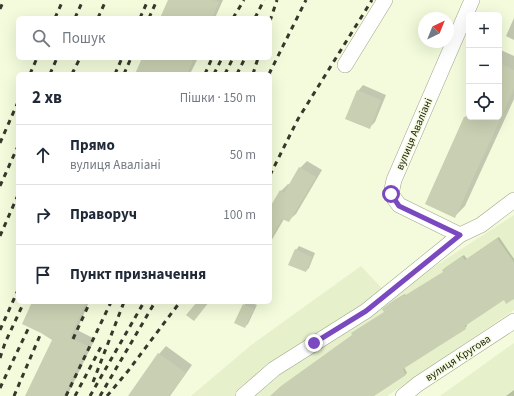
<!DOCTYPE html>
<html lang="uk">
<meta charset="utf-8">
<style>
body{margin:0;font-family:"Source Sans 3",sans-serif;background:#f2f2f3;color:#1f2937}
.controls{position:absolute;right:12px;top:12px;display:grid;overflow:hidden;border-radius:6px;box-shadow:0 4px 16px #0002}
.controls button{width:36px;height:36px;display:grid;place-items:center;padding:0;border:0;border-bottom:1px solid #e0e1e3;background:#fff;color:#1f2937;font:20px sans-serif}
.compass{position:absolute;left:418px;top:12px;width:36px;height:36px;border-radius:50%;background:#fff;box-shadow:0 4px 16px #0002;rotate:43deg}
.stop{position:absolute;width:12px;height:12px;margin:-9px;border:3px solid #7a49c0;border-radius:50%;background:#fff}
.stop.end{background:#7a49c0;border-color:#fff;box-shadow:0 1px 4px #0008}
.list{margin:0;padding:0;list-style:none}
h2{display:flex;justify-content:space-between;align-items:center;height:52px;margin:0;padding:0 16px;font-size:17px}
h2 small{font-size:13px;font-weight:400;color:#747a83}
.list li{display:grid;grid-template-columns:26px 1fr auto;gap:12px;align-items:center;box-sizing:border-box;height:60px;padding:0 16px;border-top:1px solid #e0e1e3}
.list b{display:block;font-size:15px;white-space:nowrap}
.list p{margin:0;font-size:13px;white-space:nowrap;color:#747a83}
.list em{font-size:13px;font-style:normal;color:#747a83}
.icon{flex:none;width:22px;height:22px;fill:none;stroke:currentColor;stroke-width:2;stroke-linecap:round;stroke-linejoin:round}
.map{position:relative;flex:none;width:514px;height:396px;overflow:hidden}
.search{position:absolute;background:#fff;box-shadow:0 4px 16px #0002;left:16px;top:16px;width:256px;height:44px;display:flex;align-items:center;gap:10px;box-sizing:border-box;padding:0 14px;border-radius:6px;color:#747a83;font-size:15px}
.panel{position:absolute;background:#fff;box-shadow:0 4px 16px #0002;left:16px;top:72px;width:256px;height:232px;border-radius:6px}
.map>svg:first-child{display:block}
.built{fill:#e6f0cb}
.shadow{fill:#0003}
.building{fill:#c8cfb2}
.lines{fill:none;stroke-linecap:round;stroke-linejoin:round}
.minor-casing{stroke:#9fa68a;stroke-width:16}
.minor{stroke:#fff;stroke-width:15}
.rail{stroke:#35382b;stroke-width:3;stroke-dasharray:5 5;stroke-linecap:butt}
.route{stroke:#7a49c0;stroke-width:5}
.labels{text-anchor:middle;dominant-baseline:central;stroke-width:3;stroke-linejoin:round;paint-order:stroke}
.street-label{font-size:11px;fill:#1c1e13;stroke:#f3fbdc}
</style>
<div class="map">
<svg width="514" height="396" viewBox="0 0 514 396">
<rect width="100%" height="100%" fill="#f3fbdc"/>
<path class="built" d="M514,215V310L387,396H191L250,346L361,266L389,296Z
M514,343V396H440Z"/>
<path class="shadow" d="M169,0H223L215,18H161Z
M514,18V40L506,36Z
M501,50L514,56V99L465,206L455,216L426,203L469,109V117H499V52Z
M143,58H198L190,74H136Z
M363,85L386,95L375,122L369,128L358,91Z
M307,161L322,170L296,214L288,221L284,219L270,243V209L281,191L288,184L290,185L300,168Z
M499,237L514,259V297L504,299L466,324L467,326L465,328L404,367L407,373L406,374L385,387L373,396H271L385,312L393,301L405,294L406,296L444,272L445,268L464,255L467,259Z
M299,246L315,253L309,268L306,271L296,250Z
M33,302H89L77,330L95,339L67,396H27L54,339Z
M246,302H250L257,305L248,324L244,327L235,323Z
M166,346L192,365L170,396H129L159,354Z
M514,390V396H506Z"/>
<path class="building" d="M168,0H213L219,2L212,18H160Z
M142,58H194L187,74H135Z
M499,63L514,70V89L455,218L425,204L464,117H499Z
M357,90L381,100L370,129L345,119Z
M299,167L316,177L289,222L282,219L270,240V207L280,190L284,193Z
M497,238L514,262V299L506,304L504,300L465,326L466,329L403,369L406,375L374,396H270L281,386L352,335L351,333L384,312L382,309L390,303L403,295L404,296L443,272L442,270L462,256L465,260Z
M295,249L312,257L306,272L288,265Z
M32,302H86L70,338L88,346L64,396H25L52,340L41,333L22,324Z
M197,302H209L194,321L186,315Z
M243,304L254,309L245,328L234,323Z
M158,353L186,373L169,396H128Z"/>
<g class="lines">
<defs>
<path id="minor" d="M345,65L385,0
M460,235L399,205L391,194L394,180L472,0
M243,396L274,369L366,311L460,235L481,225L514,200
M403,396L418,384L514,321"/>
</defs>
<use href="#minor" class="minor-casing"/>
<use href="#minor" class="minor"/>
<path class="rail" d="M0,9L4,0
M55,18L63,0
M75,18L83,0
M98,18L106,0
M140,18L148,0
M149,18L157,0
M233,18L244,0
M255,18L264,0
M270,21L277,0
M30,74L37,58
M50,74L57,58
M72,74L80,58
M115,74L122,58
M124,74L131,58
M205,74L212,58
M214,74L222,58
M225,74L233,58
M237,74L245,58
M253,74L258,58
M269,74L306,0
M0,143L18,102
M270,175L298,119L372,0
M0,186L18,146
M0,236L18,195
M0,330L18,290
M73,339L90,302
M0,358L5,343L24,302
M93,382L124,302
M0,388L29,327
M14,396L41,333
M66,396L111,302
M75,396L102,345
M90,396L144,302
M100,396L155,302
M107,396L128,371L180,302"/>
</g>
<g class="lines">
<path class="route" d="M314,343L366,311L460,235L399,206L391,194"/>
</g>
<g class="labels">
<g class="street-label">
<text transform="translate(414 134) rotate(-67)">вулиця Аваліані</text>
<text transform="translate(458 358) rotate(-33)">вулиця Кругова</text>
</g>
</g>
</svg>
<div class="controls">
<button>+</button>
<button>−</button>
<button><svg class="icon" aria-label="locate" viewBox="0 0 24 24"><circle cx="12" cy="12" r="6"/><path d="M12 2v4M12 18v4M2 12h4M18 12h4"/></svg></button>
</div>
<svg class="compass" viewBox="-18 -18 36 36"><path d="M0-13l5 13h-10z" fill="#e53935"/><path d="M0 13l5-13h-10z" fill="#747a83"/></svg>
<div class="stop" style="left:391px;top:194px"></div>
<div class="stop end" style="left:314px;top:343px"></div>
<div class="search"><svg class="icon" aria-label="search" viewBox="0 0 24 24"><circle cx="10" cy="10" r="6"/><path d="M15 15l6 6"/></svg>Пошук</div>
<section class="panel">
<h2>2 хв<small>Пішки · 150 m</small></h2>
<ul class="list">
<li><svg class="icon" aria-label="ahead" viewBox="0 0 24 24"><path d="M12 20V5M6 11l6-6 6 6"/></svg><div><b>Прямо</b><p>вулиця Аваліані</p></div><em>50 m</em></li>
<li><svg class="icon" aria-label="right" viewBox="0 0 24 24"><path d="M7 20v-9h11M14 6l5 5-5 5"/></svg><div><b>Праворуч</b></div><em>100 m</em></li>
<li><svg class="icon" aria-label="arrive" viewBox="0 0 24 24"><path d="M6 21V4h12l-3 4 3 4H6"/></svg><div><b>Пункт призначення</b></div></li>
</ul>
</section>
</div>
